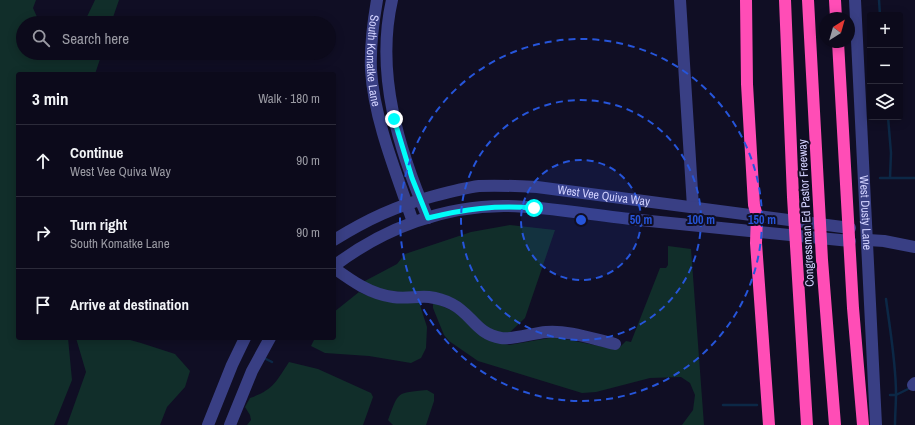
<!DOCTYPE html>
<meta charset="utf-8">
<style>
body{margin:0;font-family:"Archivo Narrow",sans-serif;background:#151324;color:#f1f3f6}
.controls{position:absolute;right:12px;top:12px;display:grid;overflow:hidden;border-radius:4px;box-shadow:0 2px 10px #0003}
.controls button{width:36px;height:36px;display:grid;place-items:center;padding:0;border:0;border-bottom:1px solid #2c2b3a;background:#0c0a1b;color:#f1f3f6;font:20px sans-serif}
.compass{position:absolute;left:819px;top:12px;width:36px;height:36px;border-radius:50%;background:#0c0a1b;box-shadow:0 2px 10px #0003;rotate:37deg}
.stop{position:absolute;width:12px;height:12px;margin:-9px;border:3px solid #00fdfa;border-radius:50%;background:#fff}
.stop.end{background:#00fdfa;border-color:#fff;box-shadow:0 1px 4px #0008}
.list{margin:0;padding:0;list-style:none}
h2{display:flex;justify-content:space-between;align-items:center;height:52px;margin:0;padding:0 16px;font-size:17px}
h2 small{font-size:13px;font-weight:400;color:#9a9aa3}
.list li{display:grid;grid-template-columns:26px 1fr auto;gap:12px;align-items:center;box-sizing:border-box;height:72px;padding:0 16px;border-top:1px solid #2c2b3a}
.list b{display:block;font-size:15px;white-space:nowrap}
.list p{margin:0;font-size:13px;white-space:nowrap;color:#9a9aa3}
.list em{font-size:13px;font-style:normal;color:#9a9aa3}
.icon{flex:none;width:22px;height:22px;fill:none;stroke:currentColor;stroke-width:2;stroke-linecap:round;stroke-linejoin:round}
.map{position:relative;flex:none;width:915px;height:425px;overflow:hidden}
.search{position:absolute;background:#0c0a1b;box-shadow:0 2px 10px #0003;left:16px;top:16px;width:320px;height:44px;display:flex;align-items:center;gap:10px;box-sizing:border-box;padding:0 14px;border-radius:22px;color:#9a9aa3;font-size:15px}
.panel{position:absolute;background:#0c0a1b;box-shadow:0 2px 10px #0003;left:16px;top:72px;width:320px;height:268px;border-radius:4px}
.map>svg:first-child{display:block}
.green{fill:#112e2a}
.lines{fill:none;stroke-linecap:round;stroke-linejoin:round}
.stream{stroke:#0c2846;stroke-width:2.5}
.minor{stroke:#393f84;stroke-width:12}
.highway{stroke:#ff4db6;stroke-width:12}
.route{stroke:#00fdfa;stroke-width:5}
.ring{fill:none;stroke:#2655da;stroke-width:2;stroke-dasharray:7 5}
.labels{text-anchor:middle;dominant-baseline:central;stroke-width:4;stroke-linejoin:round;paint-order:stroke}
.street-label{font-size:12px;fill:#d2d2ff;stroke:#100e24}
.centre{fill:#2655da;stroke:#100e24;stroke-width:2}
.ring-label{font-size:12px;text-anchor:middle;font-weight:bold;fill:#2655da;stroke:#100e24;stroke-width:4;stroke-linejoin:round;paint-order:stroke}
</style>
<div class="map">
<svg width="915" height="425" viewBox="0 0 915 425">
<rect width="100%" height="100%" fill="#100e24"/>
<path class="green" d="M0,0H36L33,8L37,17L49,23H23V53H102L95,74H18V338H68L72,380L54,425H0Z
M95,0H119L111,23H84Z
M510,225L555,230L525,318L508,334L491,330L455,300L435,292H401L383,290L363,282L397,264L405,254L471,232Z
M668,246L691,249L704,425H682L693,410L695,395L690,383L681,377L650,378L596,392L582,393L478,361L449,341L444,335L433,308V302L455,312L487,339L509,345L555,337L614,349L620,347L626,341L631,342L660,268H666L668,265Z
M359,292C381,302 394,303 419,302L427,327L426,348L421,358L411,363L369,356L325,353L311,346L315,338H334V312Z
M76,338H123L141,343L175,354L190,371L185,387L167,407L160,425H67L86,372Z
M289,362L318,369L371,393L373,397L363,425H247L251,420L250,415L245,407L250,398C273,390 276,382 289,362Z
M427,390L434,394V401L426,425H393L388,420C399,391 396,393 427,390Z"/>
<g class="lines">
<path class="stream" d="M879,0L880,15
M888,117L891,153L890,178
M880,178H915
M886,299C890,330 896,363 896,394C896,404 895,415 895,425
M264,358L272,362
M890,395H896L910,388
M723,405H757"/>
<g class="minor">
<path id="s1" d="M377,0C373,23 370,47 371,70C374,120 397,175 413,222"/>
<path d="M392,0C375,74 399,150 428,218"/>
<path d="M680,0L693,207"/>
<path id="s2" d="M855,0L876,425"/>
<path id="s3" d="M334,240C368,219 396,206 434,196C449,192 464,188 479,186C498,185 518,186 537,187L850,228"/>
<path d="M868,240L884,241L915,247"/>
<path d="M334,266C384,228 445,205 508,206C552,207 596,216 640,220C710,227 780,234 850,241"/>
<path d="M334,268C352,281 370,294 393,297C405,299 417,296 429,297C437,298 446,301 452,304C472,314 476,334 501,338C512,340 533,333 546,332C568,330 593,339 615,344"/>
<path d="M913,385L915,383"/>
<path d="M208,425L232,365L245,338"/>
<path d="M230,425L252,371L270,338"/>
</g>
<path class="highway" d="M746,0L747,84L754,205L757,216L756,243L769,425
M785,0L793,197L807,425
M808,0L822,260L835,425
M835,0L836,18
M838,42L853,308L863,425"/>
</g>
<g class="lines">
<path class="route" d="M394,119L412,178L428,218C465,209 495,205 534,208"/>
</g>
<circle cx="581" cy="220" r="60" fill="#2655da" fill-opacity=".12"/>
<g class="ring">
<circle cx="581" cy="220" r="60"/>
<circle cx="581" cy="220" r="120"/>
<circle cx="581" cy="220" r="181"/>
</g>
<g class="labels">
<g class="street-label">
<text stroke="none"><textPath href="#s1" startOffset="61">South Komatke Lane</textPath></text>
<text stroke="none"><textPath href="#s3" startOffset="281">West Vee Quiva Way</textPath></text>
<text stroke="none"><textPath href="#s2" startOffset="213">West Dusty Lane</textPath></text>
<text transform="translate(806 213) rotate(-93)">Congressman Ed Pastor Freeway</text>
</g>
</g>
<circle cx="581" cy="220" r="6" class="centre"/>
<g class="ring-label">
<text x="641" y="224">50 m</text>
<text x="701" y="224">100 m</text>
<text x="762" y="224">150 m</text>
</g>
</svg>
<div class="controls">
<button>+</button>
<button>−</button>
<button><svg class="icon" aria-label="layers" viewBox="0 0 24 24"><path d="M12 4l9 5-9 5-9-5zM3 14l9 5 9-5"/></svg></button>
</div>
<svg class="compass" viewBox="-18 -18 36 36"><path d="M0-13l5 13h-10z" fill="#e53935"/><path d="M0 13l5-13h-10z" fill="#9a9aa3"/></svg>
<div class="stop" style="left:534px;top:208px"></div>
<div class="stop end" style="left:394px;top:119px"></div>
<div class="search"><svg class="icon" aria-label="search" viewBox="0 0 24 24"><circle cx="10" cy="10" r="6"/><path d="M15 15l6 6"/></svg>Search here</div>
<section class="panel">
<h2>3 min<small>Walk · 180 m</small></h2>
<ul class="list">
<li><svg class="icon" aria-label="ahead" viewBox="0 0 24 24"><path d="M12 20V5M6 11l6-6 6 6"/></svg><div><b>Continue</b><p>West Vee Quiva Way</p></div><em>90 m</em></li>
<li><svg class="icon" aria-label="right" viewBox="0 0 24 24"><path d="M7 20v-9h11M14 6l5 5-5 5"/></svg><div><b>Turn right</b><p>South Komatke Lane</p></div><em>90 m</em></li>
<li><svg class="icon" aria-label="arrive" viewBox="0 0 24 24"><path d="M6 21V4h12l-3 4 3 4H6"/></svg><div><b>Arrive at destination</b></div></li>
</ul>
</section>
</div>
